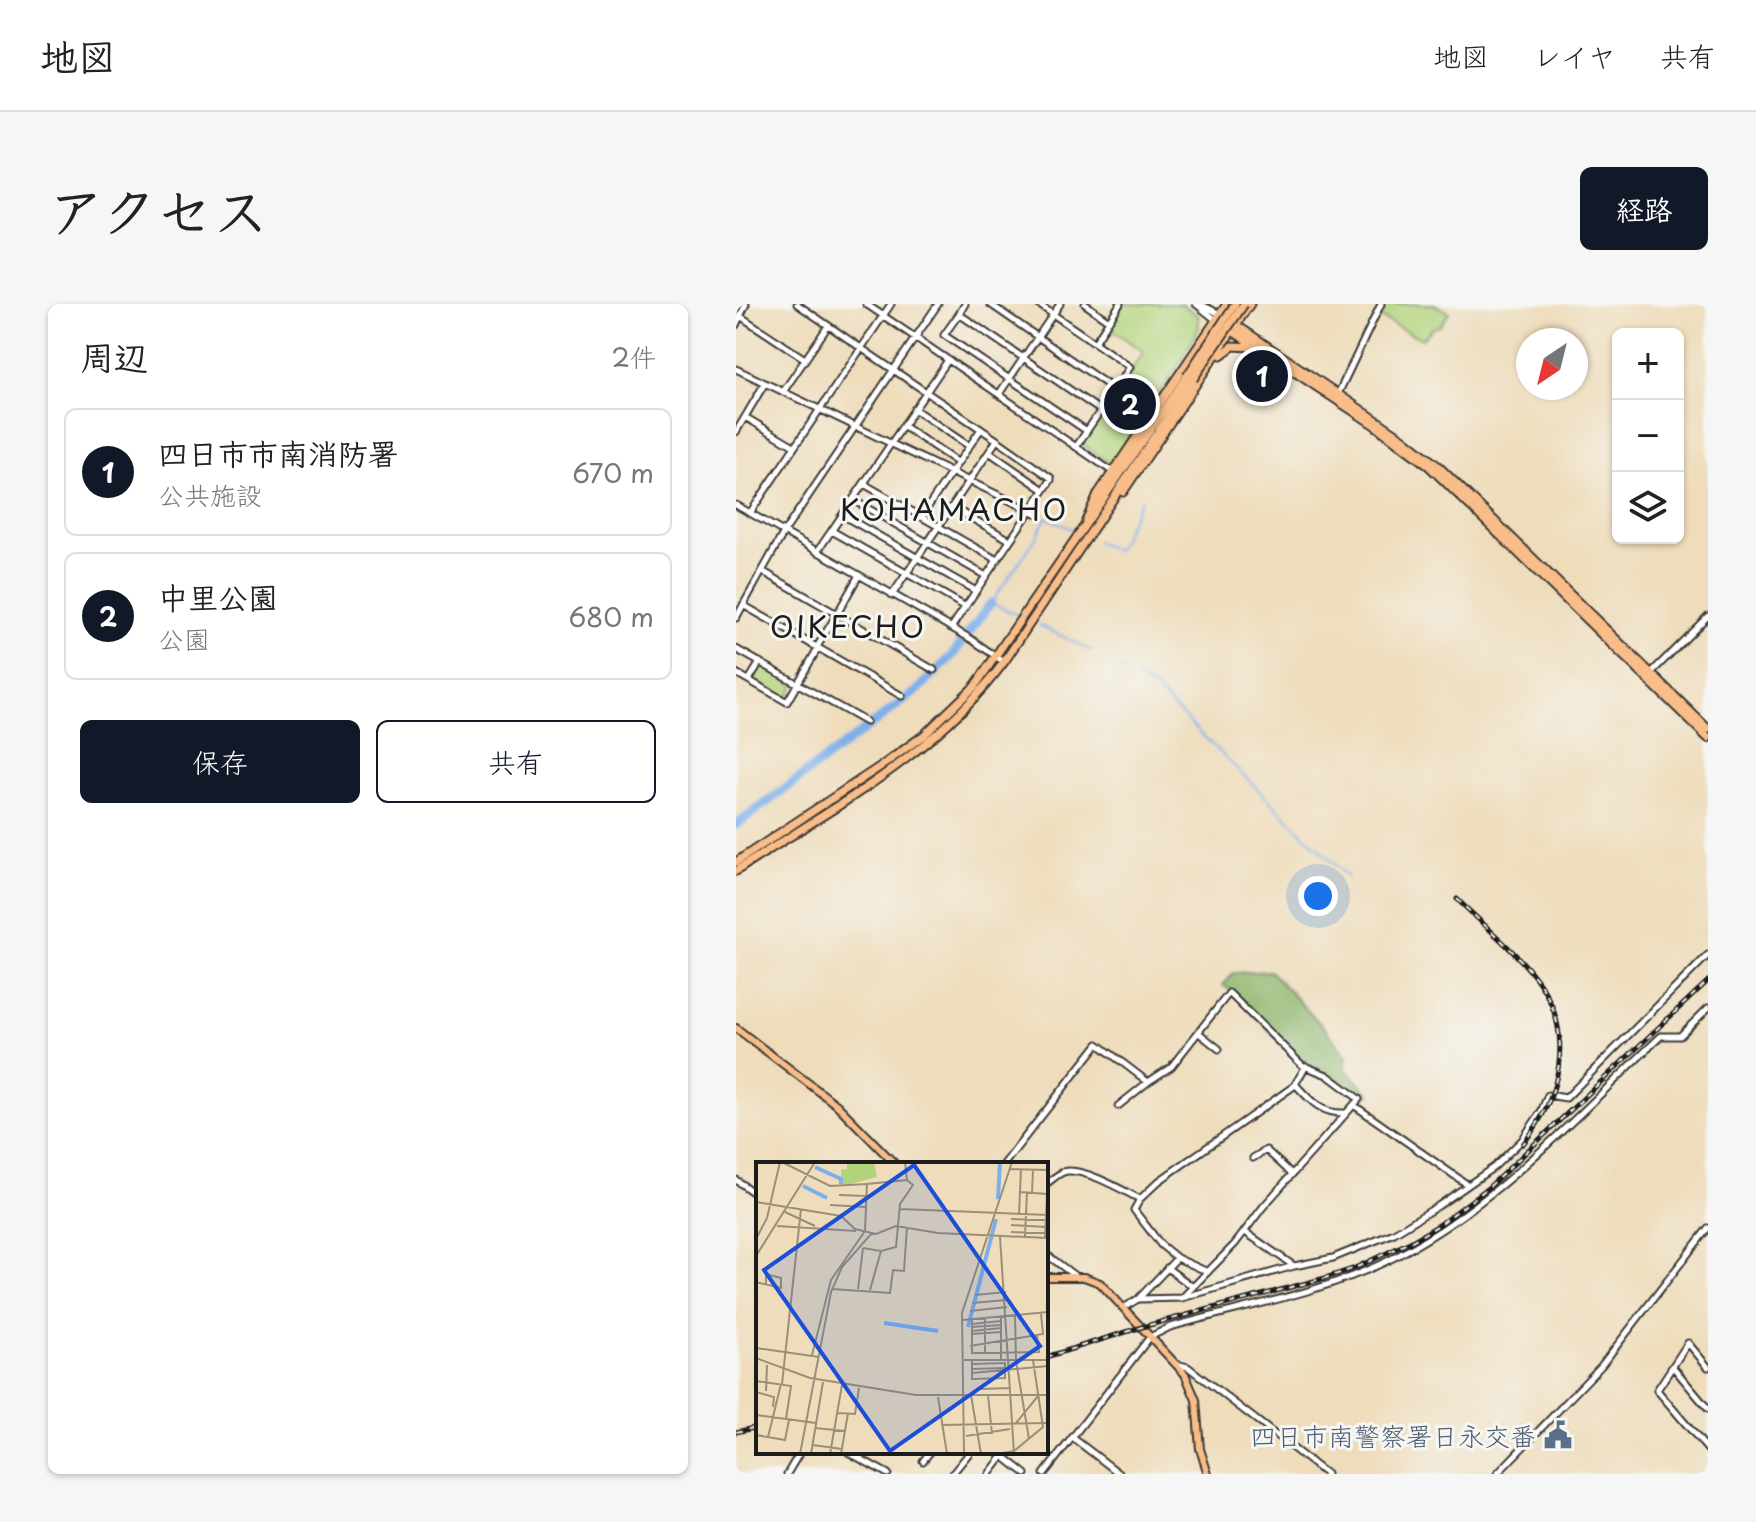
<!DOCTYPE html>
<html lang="ja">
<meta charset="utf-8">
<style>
body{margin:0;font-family:"Playpen Sans","Klee One",sans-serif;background:#f6f6f6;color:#222}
.controls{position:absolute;right:24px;top:24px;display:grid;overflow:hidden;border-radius:12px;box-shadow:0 2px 6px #0004}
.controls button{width:72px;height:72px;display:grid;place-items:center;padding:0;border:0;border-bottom:2px solid #e0e0e0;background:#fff;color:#222;font:40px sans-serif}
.compass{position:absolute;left:780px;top:24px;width:72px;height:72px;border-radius:50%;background:#fff;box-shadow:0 2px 6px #0004;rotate:215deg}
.you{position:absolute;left:582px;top:592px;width:28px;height:28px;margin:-20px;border:6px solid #fff;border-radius:50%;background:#1a73e8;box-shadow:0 0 0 12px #1a73e833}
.badge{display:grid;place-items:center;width:52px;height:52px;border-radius:50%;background:#111827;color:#fff;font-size:26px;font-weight:700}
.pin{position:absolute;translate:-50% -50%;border:4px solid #fff;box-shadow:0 2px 8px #0006}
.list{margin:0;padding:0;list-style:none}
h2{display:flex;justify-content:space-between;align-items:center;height:104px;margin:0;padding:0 32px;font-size:34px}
h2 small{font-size:26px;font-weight:400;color:#767676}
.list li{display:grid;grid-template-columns:52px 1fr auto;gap:24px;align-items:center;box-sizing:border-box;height:128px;margin:0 16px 16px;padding:0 16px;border:2px solid #e0e0e0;border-radius:12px}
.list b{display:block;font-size:30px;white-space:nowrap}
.list p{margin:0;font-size:26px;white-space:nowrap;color:#767676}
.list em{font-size:26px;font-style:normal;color:#767676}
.actions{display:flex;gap:16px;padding:24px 32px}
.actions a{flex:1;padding:18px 0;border:2px solid #111827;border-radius:12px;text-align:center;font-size:28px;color:#111827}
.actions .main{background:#111827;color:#fff}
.icon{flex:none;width:44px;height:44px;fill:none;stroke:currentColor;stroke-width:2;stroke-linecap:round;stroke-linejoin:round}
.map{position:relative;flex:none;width:972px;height:1170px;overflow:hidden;border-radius:12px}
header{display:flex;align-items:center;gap:48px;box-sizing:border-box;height:112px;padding:0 40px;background:#fff;border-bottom:2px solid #e0e0e0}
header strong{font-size:38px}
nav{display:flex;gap:44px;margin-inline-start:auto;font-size:28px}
.intro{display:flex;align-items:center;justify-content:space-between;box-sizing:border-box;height:192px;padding:0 48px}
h1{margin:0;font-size:56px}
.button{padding:20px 36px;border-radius:12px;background:#111827;color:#fff;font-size:28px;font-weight:700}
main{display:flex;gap:48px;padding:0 48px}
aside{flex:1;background:#fff;border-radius:12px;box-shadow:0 2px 6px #0004}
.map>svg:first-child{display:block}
.green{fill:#b2d37b;stroke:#67784c;stroke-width:2}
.forest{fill:#8db56b;stroke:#546844;stroke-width:2}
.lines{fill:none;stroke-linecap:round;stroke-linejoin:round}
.stream{stroke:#7db0ea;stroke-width:2}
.river{stroke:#7db0ea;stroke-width:9}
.minor-casing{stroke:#3c3934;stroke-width:9}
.major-casing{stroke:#3c3934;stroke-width:10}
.highway-casing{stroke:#3c3934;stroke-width:11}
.minor{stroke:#fff;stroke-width:5}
.major{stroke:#f8bd89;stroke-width:6}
.highway{stroke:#f8bd89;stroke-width:7}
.rail-casing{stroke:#1c1c1c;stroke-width:5}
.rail{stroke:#f6f6f2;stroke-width:2;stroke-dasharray:6;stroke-linecap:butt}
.highway-bridge-casing{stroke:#3c3934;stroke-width:11;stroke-linecap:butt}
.highway-bridge{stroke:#f8bd89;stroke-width:7}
.labels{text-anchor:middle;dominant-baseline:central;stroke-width:6;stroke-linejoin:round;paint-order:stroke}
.service-label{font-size:26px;fill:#4e5e75;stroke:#f6f6f2;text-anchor:end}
.quarter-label{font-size:30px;letter-spacing:2px;fill:#1c1c1c;stroke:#f6f6f2}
.inset-river{fill:none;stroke:#7db0ea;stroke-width:4}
.inset-road{fill:none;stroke:#9a8f7b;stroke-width:2}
.view{fill:#1d4ed8;fill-opacity:0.15;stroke:#1d4ed8;stroke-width:4}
.inset-edge{fill:none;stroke:#1c1c1c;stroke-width:4}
</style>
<header>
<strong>地図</strong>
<nav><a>地図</a><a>レイヤ</a><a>共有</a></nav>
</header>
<div class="intro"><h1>アクセス</h1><a class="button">経路</a></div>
<main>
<aside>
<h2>周辺<small>2件</small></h2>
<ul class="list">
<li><span class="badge">1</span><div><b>四日市市南消防署</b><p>公共施設</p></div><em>670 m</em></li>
<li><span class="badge">2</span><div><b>中里公園</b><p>公園</p></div><em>680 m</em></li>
</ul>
<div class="actions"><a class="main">保存</a><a>共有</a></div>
</aside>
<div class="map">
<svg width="972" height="1170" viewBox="0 0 972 1170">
<rect width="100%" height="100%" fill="#f6f6f2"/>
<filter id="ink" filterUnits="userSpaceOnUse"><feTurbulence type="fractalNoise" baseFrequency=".0125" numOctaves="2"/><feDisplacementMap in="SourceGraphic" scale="16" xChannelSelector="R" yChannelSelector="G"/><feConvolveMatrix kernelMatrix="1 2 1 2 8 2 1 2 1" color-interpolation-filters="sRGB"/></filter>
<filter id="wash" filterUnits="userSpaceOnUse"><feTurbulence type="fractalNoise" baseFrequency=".006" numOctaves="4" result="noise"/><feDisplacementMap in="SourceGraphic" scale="32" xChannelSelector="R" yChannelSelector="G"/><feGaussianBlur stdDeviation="1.8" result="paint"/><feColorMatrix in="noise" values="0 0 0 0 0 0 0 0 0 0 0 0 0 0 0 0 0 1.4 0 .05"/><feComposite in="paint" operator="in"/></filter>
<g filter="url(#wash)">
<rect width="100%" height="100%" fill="#eedcba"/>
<path class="green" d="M387,0H446L462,11L463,24L442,62L374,160L345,139L408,48L371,22Z
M647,0H698L713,8L704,22L697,24L686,35L641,12Z
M24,361L57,380L58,382L51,394L17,377Z"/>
<path class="forest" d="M534,667L589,725L611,753L609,765L634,790L627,797L628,803L623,800L625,795L588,767L567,758L512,706L507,696L487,681L498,669Z"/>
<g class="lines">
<path class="stream" d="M361,238L380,247L405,195
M282,311L255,299L300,234L310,213L338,226
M303,321L356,347
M386,366L390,368
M401,374L416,382L613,574"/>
<path class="river" d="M0,521L181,387L216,352L255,299"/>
</g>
</g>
<g filter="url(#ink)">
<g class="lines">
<defs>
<path id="minor" d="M61,0L125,44
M130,0L377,168
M229,0L223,10L365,107
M254,0L379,86
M302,0L394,63L340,143
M349,0L373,17
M460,0L480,16
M464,0L484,10
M223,10L208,31L351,127
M4,12L69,55
M0,21L10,0
M359,38L384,0
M125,44L261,136L156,291
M0,65L304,211
M47,88L92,22
M263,90L324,0
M602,90L645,0
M178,105L233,142
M9,113L58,142
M167,122L222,159
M0,128L29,79
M253,148L308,186
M128,180L261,256
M117,196L250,272
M0,201L235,335L268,358
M216,203L274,236
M14,209L155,0
M106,211L240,287
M185,213L245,125
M96,227L230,303
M81,248L212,56
M26,267L198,366
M7,301L166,392
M101,310L123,271
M0,314L48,228L202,0
M215,324L315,176V174L261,136
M81,343L101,310
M0,345L130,418
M0,369L51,398L82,344
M915,369L972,312
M13,376L24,358
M463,729L483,745
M560,781C575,797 585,810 609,809
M382,802L412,778
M619,802L732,881
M517,854L530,846L556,870
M268,860L362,740L412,778L435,763L493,689L566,761L591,771L623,795L527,903L499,940L446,994
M0,876L22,892
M310,880C316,876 324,867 332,867C352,866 386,886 404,895
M509,928L558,962
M310,950L339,972
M431,964L457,983
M472,968L441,954L425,941L398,906L404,895L423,877L558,782L570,762
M403,994L441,954
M389,1003L402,995L446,994L558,962L597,954L658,929L702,902L758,863L786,836L805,808L812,791L830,794L972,651
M440,1060L452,1063L590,1170
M937,1063L972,1105
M972,1063L952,1039L921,1086L972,1146
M337,1134L384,1170
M112,1148L152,1170
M262,1148L290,1170
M187,1157L194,1148
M217,1169L234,1148
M51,1170L64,1148
M253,1170L267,1152
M308,1170L414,1033L434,1023C505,1003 582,990 649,958C755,907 840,812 925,732H944L972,704
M761,1170L865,1062L972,924"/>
<path id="major" d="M0,724L101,801L159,860
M310,973H348L364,979L449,1070L460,1096L464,1145L472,1170"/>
<path id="highway" d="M484,10L668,135L702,162L972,425
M480,16L640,122L693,162L972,434
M485,51L497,42L517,43
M387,188L514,0
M350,217L362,190L491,0
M0,558L151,458L188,431L239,382L451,72
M0,567C94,505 200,450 268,358L457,75"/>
</defs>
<use href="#minor" class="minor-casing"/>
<use href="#major" class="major-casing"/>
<use href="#highway" class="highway-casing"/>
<use href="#minor" class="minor"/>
<use href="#major" class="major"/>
<use href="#highway" class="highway"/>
<defs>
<path id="rail" d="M721,595C748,622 782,648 804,680C839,731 824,795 787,840
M310,1053L406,1023L589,974L619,964L676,937L703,921L753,883L972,677
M0,1128L22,1123"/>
</defs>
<use href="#rail" class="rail-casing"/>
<use href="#rail" class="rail"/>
<defs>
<path id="highway-bridge" d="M451,72L499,0
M457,75L508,0"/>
</defs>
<use href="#highway-bridge" class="highway-bridge-casing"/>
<use href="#highway-bridge" class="highway-bridge"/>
</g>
</g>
<defs>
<symbol id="civic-bare" viewBox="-9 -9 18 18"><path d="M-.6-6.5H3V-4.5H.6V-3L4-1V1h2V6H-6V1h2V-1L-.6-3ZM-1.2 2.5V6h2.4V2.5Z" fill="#5c6f8a" stroke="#f6f6f2" stroke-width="2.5" paint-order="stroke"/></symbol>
</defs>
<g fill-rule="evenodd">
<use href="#civic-bare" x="802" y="1111" width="40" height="40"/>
</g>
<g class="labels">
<g class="service-label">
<text x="800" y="1131">四日市南警察署日永交番</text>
</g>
<g class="quarter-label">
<text x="218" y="204">KOHAMACHO</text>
<text x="112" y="321">OIKECHO</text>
</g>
</g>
<g transform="translate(20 858)">
<rect width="292" height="292" fill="#eedcba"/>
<path d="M91,0H118L121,15L86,24L85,8L91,7Z" fill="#b2d37b"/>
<path class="inset-river" d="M59,5L85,17V22M47,24L71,36M242,37L244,0M128,161L182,169M212,165L240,57"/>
<path class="inset-road" d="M26,0L74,24L111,22M254,7L292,8M264,30L291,32L289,75M276,31L277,7M83,33L110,34M0,40L85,54L99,67L120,72L140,64L182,71L292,76M74,43L110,45M144,47L292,53M29,50L59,64M263,52L265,7M255,57L289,58M255,63L290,65M21,64L100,69M255,70L289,71M244,75L258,291M269,75L271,30M0,77L11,56L24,0M107,86L125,89L140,85L144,42L157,23L151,18M0,94L59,0M0,120L25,126V116L10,112V122M76,127L134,131L137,108L148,109L151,65M102,127L107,86M114,128L125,89M219,133L250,130M216,141L250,138M214,149L251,145M259,153L260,199L273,277M245,154V198M229,156V191L283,190L281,173M216,157V191H228M207,158L292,150M216,162L245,159M216,165L245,163M216,169L245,166M216,172L245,170M214,184L287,172L285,152M0,186L63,195M56,193L75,118L109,69L111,22L151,18L149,0M0,196L54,216L160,233H208M208,198H292M216,198V217L249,216V211M216,202L249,201V206M216,207L249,206V211M216,211L292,204M0,219L35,224L30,257M26,222L45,47M225,227L253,226M10,229L11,203M0,230L18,235L17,245M208,233H292M215,233L225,292M232,233L236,272M182,235L191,292M82,251L99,252L103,226M0,253L60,261M260,261L282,234M186,263L292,261M59,266L89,269M0,273L29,278L33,258M210,274L254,267M12,275L25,222M57,283L86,287M44,292L75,130L86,105L116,71M55,292L67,220M74,292L86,223M85,292L92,251M208,292L206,151L256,0M241,292L258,289L287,265L277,198"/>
<path class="view" d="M158,3L284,184L134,289L8,108Z"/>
<rect width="292" height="292" class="inset-edge"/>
</g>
</svg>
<div class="controls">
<button>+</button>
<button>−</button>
<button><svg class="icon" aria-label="layers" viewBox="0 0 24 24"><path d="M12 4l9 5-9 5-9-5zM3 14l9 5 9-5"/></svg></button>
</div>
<svg class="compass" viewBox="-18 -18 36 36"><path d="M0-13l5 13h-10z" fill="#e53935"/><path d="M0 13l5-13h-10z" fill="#767676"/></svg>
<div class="you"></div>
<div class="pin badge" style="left:526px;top:72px">1</div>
<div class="pin badge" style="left:394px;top:100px">2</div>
</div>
</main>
